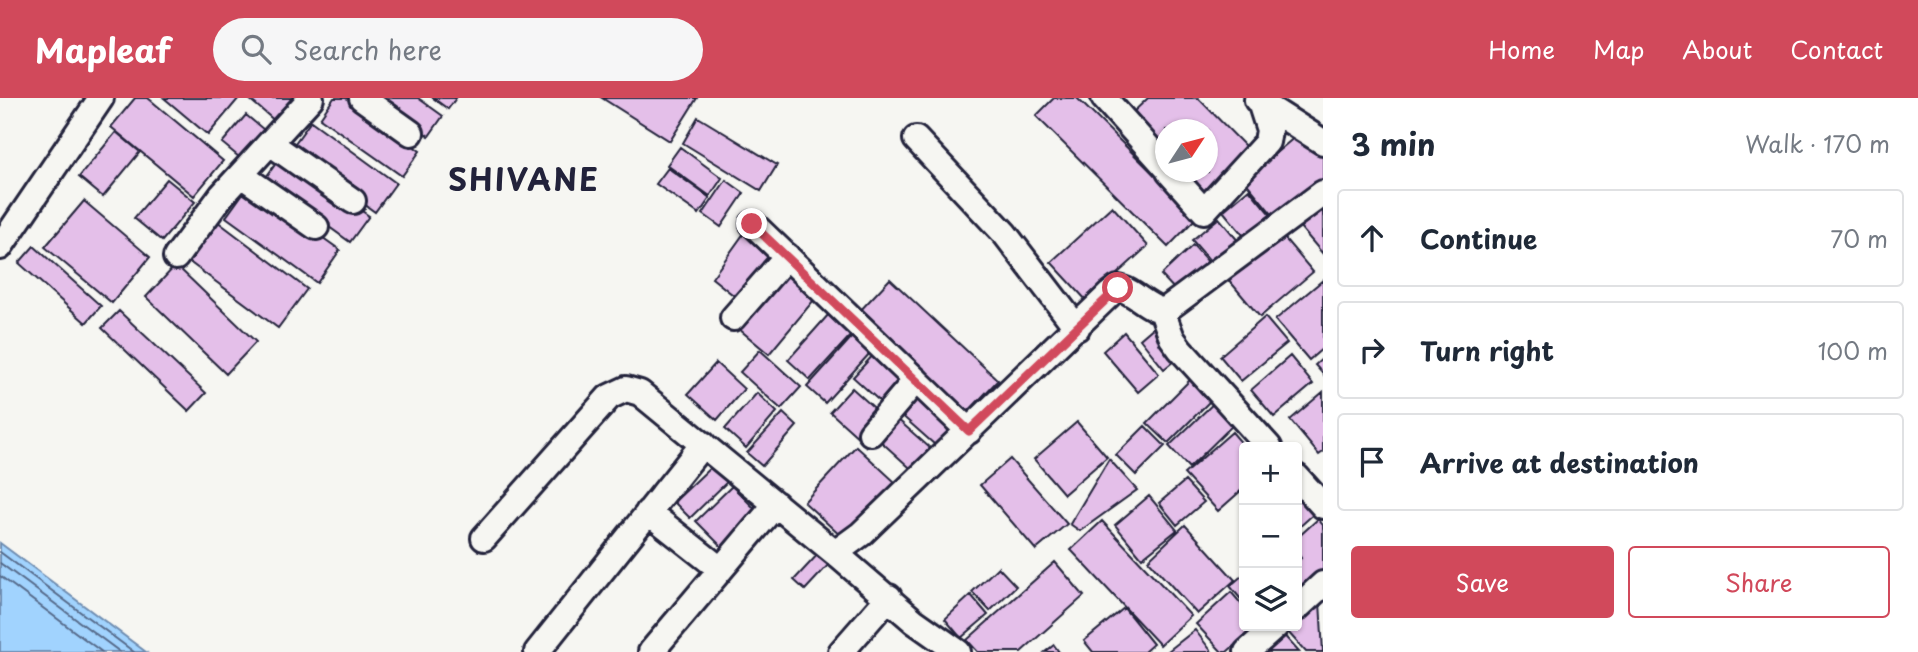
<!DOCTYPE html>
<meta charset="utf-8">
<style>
body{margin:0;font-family:"Playpen Sans",sans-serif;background:#f6f6f7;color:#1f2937}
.controls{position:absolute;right:21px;bottom:21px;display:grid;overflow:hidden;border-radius:7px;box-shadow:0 2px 5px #0004}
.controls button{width:63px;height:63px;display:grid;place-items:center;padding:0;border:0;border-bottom:2px solid #e0e1e3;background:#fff;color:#1f2937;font:35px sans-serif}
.compass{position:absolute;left:1155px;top:21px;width:63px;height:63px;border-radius:50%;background:#fff;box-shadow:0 2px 5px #0004;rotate:54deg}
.stop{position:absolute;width:21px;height:21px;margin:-16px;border:5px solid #d1495b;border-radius:50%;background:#fff}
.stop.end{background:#d1495b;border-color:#fff;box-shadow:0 2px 7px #0008}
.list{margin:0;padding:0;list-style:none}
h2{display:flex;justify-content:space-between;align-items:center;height:91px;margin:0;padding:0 28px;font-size:30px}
h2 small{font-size:23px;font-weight:400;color:#747a83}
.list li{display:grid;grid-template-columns:46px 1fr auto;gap:21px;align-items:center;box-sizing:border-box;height:98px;margin:0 14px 14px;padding:0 14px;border:2px solid #e0e1e3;border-radius:7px}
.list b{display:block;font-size:26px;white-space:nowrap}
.list em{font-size:23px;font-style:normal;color:#747a83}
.actions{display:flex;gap:14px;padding:21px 28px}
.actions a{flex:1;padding:16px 0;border:2px solid #d1495b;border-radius:7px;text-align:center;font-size:24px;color:#d1495b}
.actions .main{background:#d1495b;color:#fff}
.icon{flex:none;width:38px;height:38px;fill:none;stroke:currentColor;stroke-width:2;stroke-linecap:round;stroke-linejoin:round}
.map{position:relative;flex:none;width:1323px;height:554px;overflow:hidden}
header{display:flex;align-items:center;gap:42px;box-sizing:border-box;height:98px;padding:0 35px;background:#d1495b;color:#fff}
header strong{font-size:33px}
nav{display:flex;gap:38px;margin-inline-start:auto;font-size:24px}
.search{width:490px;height:63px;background:#f6f6f7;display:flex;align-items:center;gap:18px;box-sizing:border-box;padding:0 24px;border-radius:38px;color:#747a83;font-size:26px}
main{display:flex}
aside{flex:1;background:#fff}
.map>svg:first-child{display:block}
.water{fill:#a1d3fe;stroke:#6e8cb0;stroke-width:2}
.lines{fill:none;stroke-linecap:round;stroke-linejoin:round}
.shore{stroke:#556989;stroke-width:2}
.building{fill:#e4bfe9;stroke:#22223b;stroke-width:2}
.minor-casing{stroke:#22223b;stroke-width:30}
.minor{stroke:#f6f6f2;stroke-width:24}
.route{stroke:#d1495b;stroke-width:9}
.labels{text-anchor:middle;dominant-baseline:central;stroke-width:5;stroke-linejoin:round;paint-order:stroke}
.district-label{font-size:30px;font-weight:bold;letter-spacing:2px;fill:#22223b;stroke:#f6f6f2}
</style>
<header>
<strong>Mapleaf</strong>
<div class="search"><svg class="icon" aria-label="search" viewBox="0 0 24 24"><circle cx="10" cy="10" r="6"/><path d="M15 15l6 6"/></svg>Search here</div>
<nav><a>Home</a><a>Map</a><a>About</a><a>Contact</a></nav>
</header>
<main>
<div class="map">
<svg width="1323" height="554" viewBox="0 0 1323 554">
<rect width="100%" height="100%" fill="#f6f6f2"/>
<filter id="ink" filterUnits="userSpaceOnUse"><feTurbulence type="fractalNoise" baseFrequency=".0143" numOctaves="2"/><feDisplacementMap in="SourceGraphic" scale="14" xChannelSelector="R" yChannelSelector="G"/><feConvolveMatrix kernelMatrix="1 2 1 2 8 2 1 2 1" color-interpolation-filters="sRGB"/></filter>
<g filter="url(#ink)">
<path class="water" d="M0,445L146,554H0Z"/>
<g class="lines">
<path class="shore" d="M0,454L134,554
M0,465L120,554
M0,478L102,554"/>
</g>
<path class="building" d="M135,0H148L223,63L194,98L111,29Z
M164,0H239L208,37Z
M248,0H295L276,24Z
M334,0H346L420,53L402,78L320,20Z
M376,0H418L443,18L429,38Z
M433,0H456L448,11Z
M602,0H697L670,43Z
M1054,0H1077L1197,119L1168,149L1036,18Z
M1148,0H1198L1251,54L1206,97L1183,74H1208V32H1166V56L1129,18Z
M246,17L269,36L245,64L222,45Z
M698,19L777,67L761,93L683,45Z
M311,23L396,85L375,114L290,52Z
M1302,33L1323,58V82L1276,121L1244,82Z
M116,34L140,54L103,99L79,79Z
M680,49L722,80L710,98L667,67Z
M282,57L369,118L350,144L264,82Z
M668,70L710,100L699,116L656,86Z
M167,81L195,104L162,143L134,120Z
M726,82L744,95L721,129L703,116Z
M249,87L340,152L317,185L226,119Z
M1249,91L1274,121L1248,143L1223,113Z
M84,103L150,159L112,205L45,149Z
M1112,108L1148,148L1087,203L1051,164Z
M1323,110V156L1300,129Z
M213,120L307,191L278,230L184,160Z
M1219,120L1244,150L1218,172L1192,142Z
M747,131L775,157L737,200L712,180Z
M1281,136L1313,174L1260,219L1228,181Z
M1193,147L1210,166L1178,195L1161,177Z
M34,148L101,208L86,225L19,165Z
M783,166L819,196L769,256L733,226Z
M176,167L256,244L226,276L146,199Z
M890,181L998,282L965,317L857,216Z
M1323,182V250L1309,262L1275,222Z
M119,213L206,295L189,313L102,230Z
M829,216L852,236L810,282L788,262Z
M1265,219L1287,245L1241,283L1220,258Z
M1155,228L1180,258L1164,271L1140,241Z
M1124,234L1159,276L1138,294L1103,253Z
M852,239L870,255L825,305L807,289Z
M760,252L801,289L781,311L740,274Z
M876,254L908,282L885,308L853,279Z
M1290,258L1313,286L1274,319L1251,292Z
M1323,260V276L1315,267Z
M716,265L744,291L717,322L688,296Z
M1195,277L1216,297L1168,345L1147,325Z
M852,290L882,317L860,341L830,314Z
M920,291L964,330L943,354L899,315Z
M1323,294V354L1319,357L1290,322Z
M757,295L777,314L746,350L725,331Z
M1218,301L1238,322L1189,370L1169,348Z
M783,315L797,328L762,368L747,355Z
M896,320L938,357L919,378L877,340Z
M1077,324L1107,359L1064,396L1034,361Z
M1145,328L1165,348L1136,377L1116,357Z
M1232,334L1245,349L1244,390L1218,413L1184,376Z
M856,348L895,384L843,440L804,404Z
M1010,361L1067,426L1036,452L980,387Z
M1109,361L1137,392L1080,433L1070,426Z
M713,367L728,383L690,420L674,404Z
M1185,383L1204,404L1177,427L1159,405Z
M732,388L758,414L722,449L696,423Z
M1297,392L1316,414L1297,431Z
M1149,398L1177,432L1142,460L1115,427Z
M1318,421L1323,427V473L1297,495V464L1301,460L1297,454V440Z
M1102,423L1191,518L1160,547L1071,452Z
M1185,427L1235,482L1197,516L1148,462Z
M820,454L831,464L805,492L794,482Z
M1055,464L1084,498L1021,554H978L967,542Z
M998,469L1016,488L990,513L972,494Z
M1244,476V505L1230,488Z
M1231,494L1244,509V528H1256L1227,554H1222L1196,526Z
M971,497L988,517L961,540L945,521Z
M1320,504L1323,554H1306L1287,533Z
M1124,510L1153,546L1144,554H1093L1084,543Z
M1195,532L1212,554H1169L1168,553Z
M1281,534L1299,554H1257Z
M1054,547L1059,554H1045Z"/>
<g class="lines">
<defs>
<path id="minor" d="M362,0L411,35
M1104,0L1166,69
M1257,2L1323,44
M916,41L1005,136L1077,230
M270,45L353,103
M1169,74L1204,113L1267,44L1269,32L1260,4
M241,77L316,129
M753,126L969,333
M0,149L101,0
M176,159L222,97L311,0
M1162,213L1172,240L1180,251L1269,349
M733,220L787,158
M871,335L916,282
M1297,379L1323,408
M648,414L720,471
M484,440L609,299L626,291L640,295L835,455
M1297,510L1323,486
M537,554L703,346
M651,554L776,406
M841,554L889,499
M958,554L914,523L835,455L861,436L1110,196L1118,190C1135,192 1151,216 1167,211L1323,95
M1247,554L1276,528"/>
</defs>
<use href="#minor" class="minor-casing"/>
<use href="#minor" class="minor"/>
</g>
</g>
<g class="lines" filter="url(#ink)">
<path class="route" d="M752,126L969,333L1118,190"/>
</g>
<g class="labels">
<g class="district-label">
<text x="524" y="80">SHIVANE</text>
</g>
</g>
</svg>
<div class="controls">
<button>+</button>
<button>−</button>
<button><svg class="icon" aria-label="layers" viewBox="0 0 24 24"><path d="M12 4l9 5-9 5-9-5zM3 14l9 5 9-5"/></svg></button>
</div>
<svg class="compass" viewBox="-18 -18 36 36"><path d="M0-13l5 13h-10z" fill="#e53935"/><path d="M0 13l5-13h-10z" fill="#747a83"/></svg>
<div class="stop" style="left:1118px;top:190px"></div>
<div class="stop end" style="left:752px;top:126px"></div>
</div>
<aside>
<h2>3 min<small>Walk · 170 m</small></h2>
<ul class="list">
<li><svg class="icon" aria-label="ahead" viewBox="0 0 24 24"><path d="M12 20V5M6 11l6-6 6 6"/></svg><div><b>Continue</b></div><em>70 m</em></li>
<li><svg class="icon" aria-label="right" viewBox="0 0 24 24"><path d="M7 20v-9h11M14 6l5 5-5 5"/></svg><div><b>Turn right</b></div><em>100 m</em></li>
<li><svg class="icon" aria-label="arrive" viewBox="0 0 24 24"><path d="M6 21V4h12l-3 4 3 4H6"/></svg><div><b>Arrive at destination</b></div></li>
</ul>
<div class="actions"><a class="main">Save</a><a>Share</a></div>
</aside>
</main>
